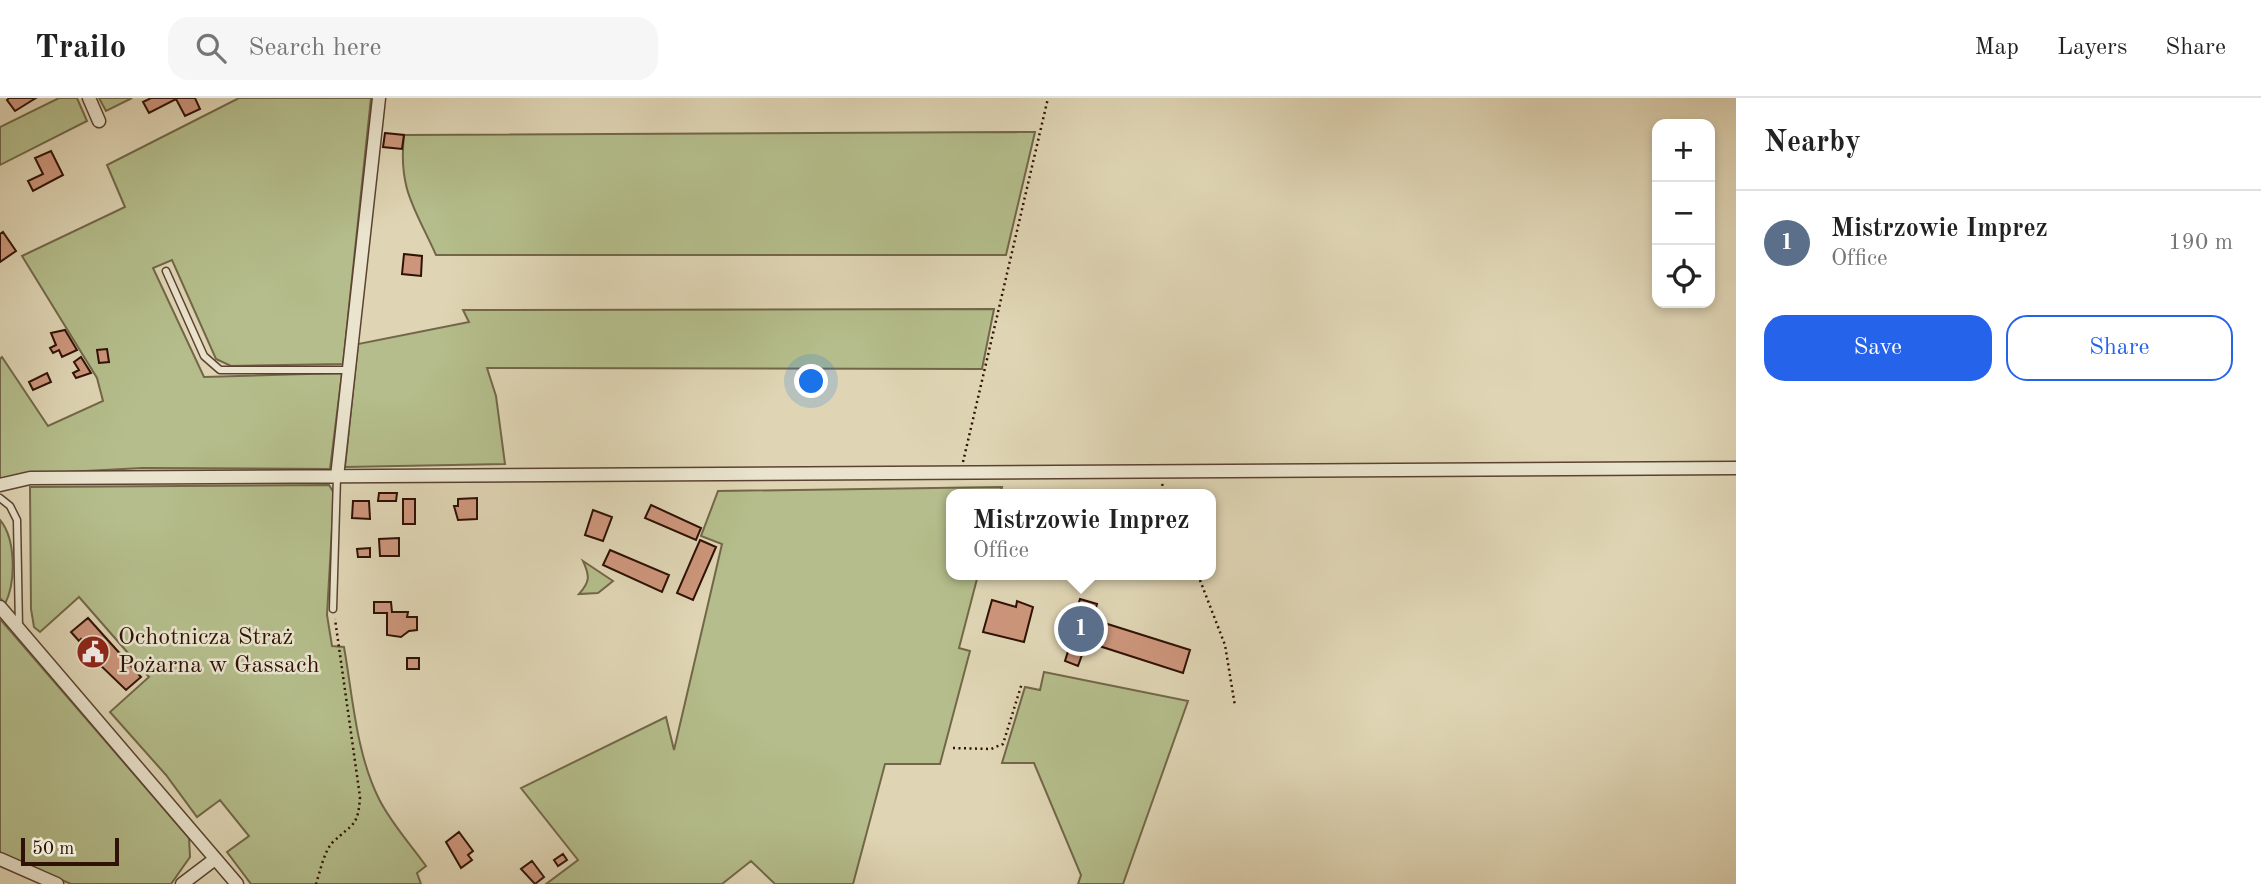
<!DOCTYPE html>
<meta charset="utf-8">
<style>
body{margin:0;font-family:"Old Standard TT",serif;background:#f6f6f6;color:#222}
.controls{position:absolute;right:21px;top:21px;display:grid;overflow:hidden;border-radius:14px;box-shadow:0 4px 10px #0003}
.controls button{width:63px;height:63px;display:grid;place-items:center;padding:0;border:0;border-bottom:2px solid #e0e0e0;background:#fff;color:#222;font:35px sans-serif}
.scale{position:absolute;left:21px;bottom:18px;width:98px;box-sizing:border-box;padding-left:7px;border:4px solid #2f1105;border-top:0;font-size:19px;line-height:24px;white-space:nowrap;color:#2f1105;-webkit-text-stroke:5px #eae4ce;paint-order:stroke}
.you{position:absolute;left:812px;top:284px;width:24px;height:24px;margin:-18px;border:5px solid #fff;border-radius:50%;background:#1a73e8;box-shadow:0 0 0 10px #1a73e833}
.badge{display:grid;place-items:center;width:46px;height:46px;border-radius:50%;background:#2563eb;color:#fff;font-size:23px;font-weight:700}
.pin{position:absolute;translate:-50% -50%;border:4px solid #fff;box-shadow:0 2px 7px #0006}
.popup{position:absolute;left:946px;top:391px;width:270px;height:91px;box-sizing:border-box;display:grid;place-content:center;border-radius:14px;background:#fff;filter:drop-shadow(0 2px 5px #0005);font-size:23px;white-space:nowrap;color:#767676}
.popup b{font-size:26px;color:#222}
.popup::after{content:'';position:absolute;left:50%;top:100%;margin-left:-14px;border:14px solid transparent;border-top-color:#fff}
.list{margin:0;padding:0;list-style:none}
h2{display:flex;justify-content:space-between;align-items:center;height:91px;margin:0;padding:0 28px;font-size:30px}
h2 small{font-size:23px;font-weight:400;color:#767676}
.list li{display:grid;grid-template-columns:46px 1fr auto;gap:21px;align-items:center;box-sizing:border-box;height:105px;padding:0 28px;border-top:2px solid #e0e0e0}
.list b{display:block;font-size:26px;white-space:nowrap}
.list p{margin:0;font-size:23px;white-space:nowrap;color:#767676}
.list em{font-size:23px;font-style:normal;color:#767676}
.actions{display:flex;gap:14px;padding:21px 28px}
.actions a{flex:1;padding:16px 0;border:2px solid #2563eb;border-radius:21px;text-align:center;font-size:24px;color:#2563eb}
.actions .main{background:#2563eb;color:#fff}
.icon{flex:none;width:38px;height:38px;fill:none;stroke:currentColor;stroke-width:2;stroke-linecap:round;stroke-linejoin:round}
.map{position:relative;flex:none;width:1736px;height:786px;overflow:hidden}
header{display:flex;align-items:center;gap:42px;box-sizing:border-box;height:98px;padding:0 35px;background:#fff;border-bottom:2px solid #e0e0e0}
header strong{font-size:33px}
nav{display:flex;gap:38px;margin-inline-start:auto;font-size:24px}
.search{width:490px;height:63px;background:#f6f6f6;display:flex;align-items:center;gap:18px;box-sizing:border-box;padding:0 24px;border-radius:21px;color:#767676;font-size:26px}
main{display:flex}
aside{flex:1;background:#fff}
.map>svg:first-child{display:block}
.green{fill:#b4bd8b;stroke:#726748;stroke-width:2}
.building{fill:#cd967c;stroke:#2f1105;stroke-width:2}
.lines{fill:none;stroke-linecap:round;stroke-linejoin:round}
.lane-casing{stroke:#5b4231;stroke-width:9}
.street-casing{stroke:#5b4231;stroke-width:15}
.path{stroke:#2f1105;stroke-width:2.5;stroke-dasharray:2 3.5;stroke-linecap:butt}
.lane{stroke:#eae4ce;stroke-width:6}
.street{stroke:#eae4ce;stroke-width:12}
.labels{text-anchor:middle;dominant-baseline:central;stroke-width:5;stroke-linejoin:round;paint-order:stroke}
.poi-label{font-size:24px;fill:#2f1105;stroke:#eae4ce;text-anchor:start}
</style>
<header>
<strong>Trailo</strong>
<div class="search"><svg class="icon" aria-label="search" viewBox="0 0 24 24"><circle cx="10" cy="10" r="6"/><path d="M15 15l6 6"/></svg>Search here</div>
<nav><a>Map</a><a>Layers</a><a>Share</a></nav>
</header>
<main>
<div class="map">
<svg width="1736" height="786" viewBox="0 0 1736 786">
<rect width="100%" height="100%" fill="#dfd5b4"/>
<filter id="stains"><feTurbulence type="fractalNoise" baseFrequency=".00286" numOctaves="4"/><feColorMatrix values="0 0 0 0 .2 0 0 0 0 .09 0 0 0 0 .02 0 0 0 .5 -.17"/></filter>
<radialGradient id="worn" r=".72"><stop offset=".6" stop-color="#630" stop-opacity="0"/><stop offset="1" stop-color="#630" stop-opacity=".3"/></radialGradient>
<path class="green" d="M59,0H77L87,23L0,67V29Z
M99,0H132L106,13Z
M239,0H371L343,266L231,268L216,261L172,162L153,170L204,279L342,275L330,371L142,370L28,376L0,382V261L2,259L48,328L103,303L97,280L22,158L125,109L107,67Z
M1035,34L1006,157H436C415,110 398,92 404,37Z
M994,211L982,271L487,270L496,298L505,366L345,369L358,246L469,224L463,212Z
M329,387L334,395L327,517L332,548L344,549C353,600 356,655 379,701C391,725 411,747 426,768L417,775L421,786H251L227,754L249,738L220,702L197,719L166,677L110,614L149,579L79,499L40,534L34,529L31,511L30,389Z
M1002,389L1000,396H951V477H978L959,550L970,553L940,666H885L853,786H775L751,763L722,786H546L578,762L521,690L666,619L674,652L722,446L701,438L718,393Z
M0,422C16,441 16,484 5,506L0,500Z
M583,463L613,483L598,495L579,496C590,484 590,478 583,463Z
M0,521L189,740L190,759L171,786H71L0,755Z
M1044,574L1188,603L1123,786H1078L1081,777L1034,665H1002L1025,589L1040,592Z"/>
<path class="building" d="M36,0L15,13L7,2L9,0Z
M151,0H195L200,11L185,18L176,1L149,15L143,4Z
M385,35L404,37L402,51L383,49Z
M51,53L63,77L33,93L28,83L43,76L35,60Z
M3,134L16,153L0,164V136Z
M404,156L422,158L421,178L402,176Z
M65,232L77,252L62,259L59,252L53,255L50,250L56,247L51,235Z
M107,251L109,264L99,265L97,252Z
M81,259L91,275L76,280L73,275L79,272L74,264Z
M47,275L51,284L33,292L29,284Z
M379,395H397L396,403H378Z
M477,400V421L458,422L454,408H458V401Z
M403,401H415V426H403Z
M353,403H369L370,421L352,420Z
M651,407L701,430L696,442L645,420Z
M593,412L612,419L603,443L585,437Z
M399,440V458H380L379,441Z
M700,442L716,449L693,502L677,495Z
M370,450V459H358L357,451Z
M610,452L669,477L662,494L603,467Z
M1080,501L1097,506L1086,546L1068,540Z
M992,502L1016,509L1017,503L1033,509L1024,544L983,534Z
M374,504H391L392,514H408L407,519H417V532L409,533L401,539L387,537V515H374Z
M88,520L141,579L126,592L96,563L99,561L81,541L79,543L71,534Z
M1098,523L1190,552L1183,575L1090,545Z
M1069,550L1083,554L1078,568L1065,563Z
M407,560H419V571H407Z
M459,734L473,753L468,757L472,762L461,770L446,744Z
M563,756L567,762L558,768L554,762Z
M532,763L544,779L535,786L521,771Z"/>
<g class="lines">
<defs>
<path id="lane" d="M166,173L204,258L220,272H348
M0,400L10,408L17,422L19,530
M333,511L337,379"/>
<path id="street" d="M89,0L99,23
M337,379L379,0
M0,387L30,380L1736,370
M0,509L237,786
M0,761L57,786
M182,786L215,761"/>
</defs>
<use href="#lane" class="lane-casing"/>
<use href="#street" class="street-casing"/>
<path class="path" d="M963,364L1048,0
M1162,386L1166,396
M1198,477L1225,547L1235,608
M953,650L991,651L1003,646L1022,585
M316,786C320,774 324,753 333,744C353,725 358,729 360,699L335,521"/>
<use href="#lane" class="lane"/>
<use href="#street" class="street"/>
</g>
<defs>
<symbol id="civic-disc" viewBox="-11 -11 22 22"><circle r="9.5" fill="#8f2418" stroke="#eae4ce"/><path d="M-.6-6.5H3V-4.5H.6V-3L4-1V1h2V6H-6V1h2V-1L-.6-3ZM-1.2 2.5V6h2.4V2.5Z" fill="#fff"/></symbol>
</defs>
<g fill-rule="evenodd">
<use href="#civic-disc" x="74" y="535" width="38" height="38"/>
</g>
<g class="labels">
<g class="poi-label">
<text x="118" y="540">Ochotnicza Straż<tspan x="118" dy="28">Pożarna w Gassach</tspan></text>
</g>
</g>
<rect width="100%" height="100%" filter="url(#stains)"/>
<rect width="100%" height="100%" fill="url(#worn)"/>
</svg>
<div class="controls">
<button>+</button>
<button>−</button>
<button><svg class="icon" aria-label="locate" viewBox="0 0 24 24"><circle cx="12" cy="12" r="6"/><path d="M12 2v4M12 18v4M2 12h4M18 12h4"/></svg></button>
</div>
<div class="scale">50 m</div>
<div class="you"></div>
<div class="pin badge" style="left:1081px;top:531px;background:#5c6f8a">1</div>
<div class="popup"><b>Mistrzowie Imprez</b>Office</div>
</div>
<aside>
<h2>Nearby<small></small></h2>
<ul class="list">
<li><span class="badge" style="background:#5c6f8a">1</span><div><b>Mistrzowie Imprez</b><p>Office</p></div><em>190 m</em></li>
</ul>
<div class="actions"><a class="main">Save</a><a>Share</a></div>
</aside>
</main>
